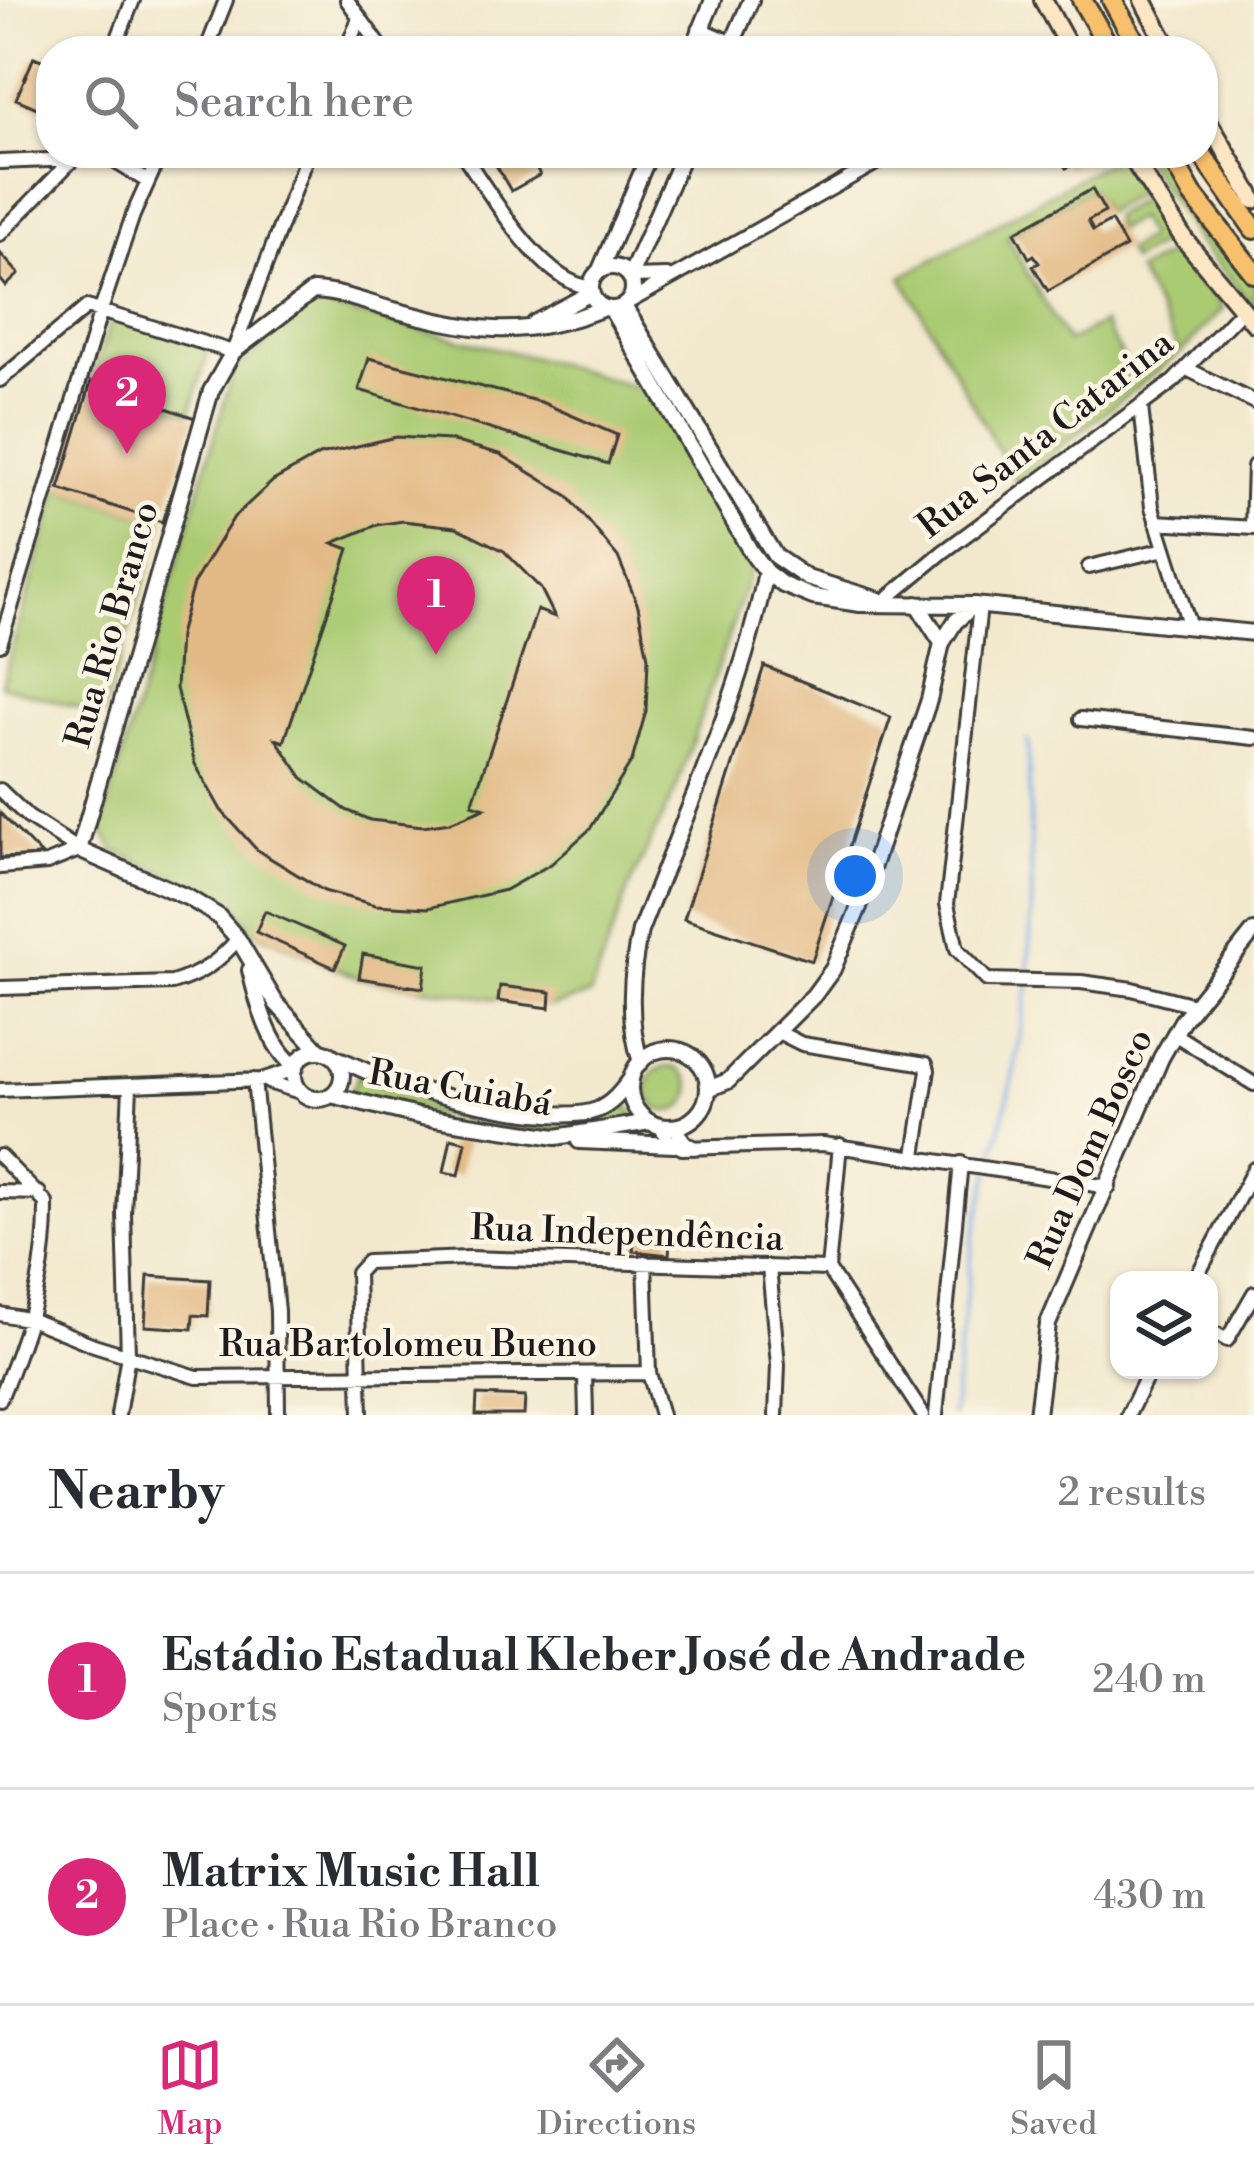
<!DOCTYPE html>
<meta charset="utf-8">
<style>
body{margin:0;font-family:"Libre Bodoni",serif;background:#f7f7f7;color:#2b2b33}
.controls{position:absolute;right:36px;bottom:36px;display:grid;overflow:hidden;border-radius:24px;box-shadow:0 3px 9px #0004}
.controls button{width:108px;height:108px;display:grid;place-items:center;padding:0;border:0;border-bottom:3px solid #e1e1e2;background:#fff;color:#2b2b33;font:60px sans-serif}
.you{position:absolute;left:855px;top:876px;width:42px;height:42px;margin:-30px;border:9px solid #fff;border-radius:50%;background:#1a73e8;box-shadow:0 0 0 18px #1a73e833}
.badge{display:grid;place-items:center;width:78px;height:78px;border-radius:50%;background:#db2777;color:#fff;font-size:39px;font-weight:700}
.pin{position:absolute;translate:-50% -99px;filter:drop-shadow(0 3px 6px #0008)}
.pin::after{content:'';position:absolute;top:63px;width:42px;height:36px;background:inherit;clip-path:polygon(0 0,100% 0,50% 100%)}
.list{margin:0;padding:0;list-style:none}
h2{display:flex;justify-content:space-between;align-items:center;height:156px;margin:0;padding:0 48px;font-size:51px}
h2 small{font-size:39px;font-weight:400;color:#7c7c81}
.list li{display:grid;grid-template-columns:78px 1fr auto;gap:36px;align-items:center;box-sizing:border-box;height:216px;padding:0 48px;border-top:3px solid #e1e1e2}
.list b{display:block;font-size:45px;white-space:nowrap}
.list p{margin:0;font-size:39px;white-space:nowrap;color:#7c7c81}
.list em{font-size:39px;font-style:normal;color:#7c7c81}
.icon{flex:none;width:66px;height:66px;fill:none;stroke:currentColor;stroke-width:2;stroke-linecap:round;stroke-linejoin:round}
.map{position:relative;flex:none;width:1254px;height:1415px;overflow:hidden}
.search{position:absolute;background:#fff;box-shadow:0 3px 9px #0004;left:36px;right:36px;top:36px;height:132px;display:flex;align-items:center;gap:30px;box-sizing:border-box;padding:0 42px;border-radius:48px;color:#7c7c81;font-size:45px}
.sheet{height:588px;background:#fff}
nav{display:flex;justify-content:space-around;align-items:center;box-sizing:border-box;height:168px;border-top:3px solid #e1e1e2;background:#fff;font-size:33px;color:#7c7c81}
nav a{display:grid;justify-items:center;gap:6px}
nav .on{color:#db2777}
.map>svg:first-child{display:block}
.green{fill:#abcb73;stroke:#647448;stroke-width:3}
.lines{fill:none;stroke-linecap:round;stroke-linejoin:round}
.stream{stroke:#77aee5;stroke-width:4.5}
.building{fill:#e3ba86;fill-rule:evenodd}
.minor-casing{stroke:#3c3b37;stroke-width:18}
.tertiary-casing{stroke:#3c3b37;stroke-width:20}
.secondary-casing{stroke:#3c3b37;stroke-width:22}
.primary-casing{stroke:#3c3b37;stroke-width:24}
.minor{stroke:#fff;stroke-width:12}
.tertiary{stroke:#fff;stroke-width:14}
.secondary{stroke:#fce6c4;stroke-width:16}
.primary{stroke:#f7c06c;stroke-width:18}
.labels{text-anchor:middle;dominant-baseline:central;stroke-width:9;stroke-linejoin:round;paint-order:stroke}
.street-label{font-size:36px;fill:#1c1c1c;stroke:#fcf5e5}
</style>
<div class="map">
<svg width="1254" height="1415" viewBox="0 0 1254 1415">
<rect width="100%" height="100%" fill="#fcf5e5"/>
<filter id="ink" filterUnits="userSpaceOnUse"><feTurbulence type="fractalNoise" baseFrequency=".00833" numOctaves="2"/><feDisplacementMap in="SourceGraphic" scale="24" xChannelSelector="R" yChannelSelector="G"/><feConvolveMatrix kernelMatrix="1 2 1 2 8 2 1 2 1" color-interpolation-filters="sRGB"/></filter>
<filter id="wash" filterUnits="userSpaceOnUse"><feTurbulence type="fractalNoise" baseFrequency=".004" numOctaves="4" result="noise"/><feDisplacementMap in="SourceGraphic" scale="48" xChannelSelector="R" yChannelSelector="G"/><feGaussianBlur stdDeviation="2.7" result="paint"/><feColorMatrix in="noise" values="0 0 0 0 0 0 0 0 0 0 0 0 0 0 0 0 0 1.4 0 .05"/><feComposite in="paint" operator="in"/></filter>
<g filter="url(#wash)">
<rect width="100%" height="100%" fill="#f2e8cd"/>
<path class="green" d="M1140,153H1156L1254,282V306L1200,244Z
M1118,156L1139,192L1105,212L1091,189L1007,237L1067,342L1103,323L1132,374L1178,348L1137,271L1178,249L1223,308L1183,351L1016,482L902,277Z
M1143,198L1171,238L1131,261L1126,251L1148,237L1137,218L1116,230L1112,217Z
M323,306L548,361L648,391L752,568L676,789L629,887L590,995L550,1007L359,978L251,930L236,904L115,851L101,829L233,372L302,311Z
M112,316L210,347L190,413L91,382Z
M59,489L162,522L103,715L1,685Z
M647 1089a22 22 0 1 1 44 0a22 22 0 1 1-44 0Z
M359,1074C412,1101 547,1146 603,1117C611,1113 618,1106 625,1100L635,1117C623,1122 611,1128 599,1130C536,1141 414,1109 348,1096Z"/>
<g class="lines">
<path class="stream" d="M952,1415L973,1240L1012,1082L1028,986L1032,897L1028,741"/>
</g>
<g id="blocks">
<path class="building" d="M517,39L547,51H510Z
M34,57L51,64V114L16,99Z
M489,153H529L540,175L511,191Z
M1057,153H1087L1089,158L1066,168Z
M1092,189L1105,212L1088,221L1093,231L1111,221L1126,247L1048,291L1033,266L1039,263L1034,255L1029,258L1015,232Z
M0,253L19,274L6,286L0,279Z
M369,358L541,402L617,435L608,464L359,390Z
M91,382L195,418L162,522L59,489Z
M396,437L449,440L500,454L568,496L618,557L638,606L648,658L646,711L632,761L590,829L551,864L505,890L428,908L375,905L324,891L257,850L221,810L195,764L176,688L179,635L193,584L234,517L273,481L319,455ZM403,521L456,527L504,551L541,589L555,617L537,610L472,804L485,808L450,822L423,826L370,820L346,810L303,778L276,739L284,742L349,549L333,543L377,525Z
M764,666L891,717L812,961L684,919Z
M0,813L42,856L0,858Z
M265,911L345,946L335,968L256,932Z
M363,954L426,965L423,988L359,978Z
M500,986L551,992L550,1008L498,1001Z
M451,1138L466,1142L459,1175L444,1172Z
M646,1226L671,1228L669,1255L633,1251L635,1233L645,1234Z
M148,1276L210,1280L208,1316L193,1315L192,1329L145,1326Z
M477,1395L525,1397L524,1415H476Z"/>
</g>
</g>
<g filter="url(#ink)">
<use href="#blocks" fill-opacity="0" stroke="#3c3b37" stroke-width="3"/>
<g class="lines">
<defs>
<path id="minor" d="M347,0L384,51
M113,51L133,0
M206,51L226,0
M346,51L359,18
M101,153L147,181
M462,153C489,191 542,285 591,287
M0,162L73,159
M0,234L79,153
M631,277L667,276
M629,302L894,153
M1187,369L1254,402
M0,380L87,307L233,352L308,153
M1141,407L1152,507L1190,627
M1156,522L1254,528
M1252,528L1254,466
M1089,567L1165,549
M883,602L943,552L1174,381L1241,311
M980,606L947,904L957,949L987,980L1081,982L1132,989L1194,1005
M0,644L101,310L133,215L161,153
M1081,719L1254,738
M0,790L28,817L79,850
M0,867L47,863L79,850
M0,988L172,983C202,974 218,962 238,939
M778,1032L802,1044L926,1064L928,1070L915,1155
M1174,1034L1254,1084
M254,1080L277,1311L278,1415
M268,1082L303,1093
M0,1090L261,1080L295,1069
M660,1126L668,1140L682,1148L823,1144L1109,1187
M674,1127L685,1142L694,1148
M0,1156L46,1203C47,1276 27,1333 0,1399
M0,1192L39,1193
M645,1262L649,1373L661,1415
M769,1267L778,1365L776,1415
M828,1269L923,1415
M828,1269L840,1145
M1195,1280L1254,1169
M0,1314L32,1320L94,1345L197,1377L649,1373
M1209,1330L1227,1340L1254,1293
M585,1375L586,1415
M118,1415L128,1355L124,1213L130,1087
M361,1415L357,1273L367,1262L469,1258L828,1269
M936,1415L961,1163
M1128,1415L1150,1370"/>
<path id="tertiary" d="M700,30L733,44
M692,51L713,0
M729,51L751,0
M591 288a21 21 0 1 1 42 0a21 21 0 1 1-42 0Z
M600,270L650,153
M630,276L684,153
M624,306L775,556L807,578L879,600
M611,309L751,552L766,572L783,585L813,597L860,604L974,605L1254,633
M534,323L591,293
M917,604L942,643
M250,970C257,1001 269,1048 296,1067
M630 1088a39 39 0 1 1 78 0a39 39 0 1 1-78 0Z
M320,1051L276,1003L238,939L218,916L189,898L79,850L211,391L233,352L313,291C338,292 362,301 386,308C470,330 519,342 604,308
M294 1075a24 24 0 1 1 48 0a24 24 0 1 1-48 0Z
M334,1057C357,1066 379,1078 403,1085C446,1098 557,1125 597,1110C612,1104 621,1092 631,1079
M641,1062C627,1023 631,970 640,931C685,814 741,696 766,572
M708,1089L728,1081L814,995L833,969L859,907L929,700L942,643L955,622L974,605
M331,1095L422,1117L556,1137L650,1122
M579,1141L674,1145
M1037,1415L1048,1324L1161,1058L1182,1021L1254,931"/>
<path id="secondary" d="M1043,0L1071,51
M1143,0L1170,51
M1203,112L1254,200
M1129,153L1184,239L1254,323"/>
<path id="primary" d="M1082,0L1111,51
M1112,0L1140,51
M1169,153L1192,194L1254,273
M1201,153L1254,229"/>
</defs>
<use href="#minor" class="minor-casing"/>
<use href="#tertiary" class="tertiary-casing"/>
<use href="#secondary" class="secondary-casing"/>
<use href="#primary" class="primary-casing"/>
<use href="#minor" class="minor"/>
<use href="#tertiary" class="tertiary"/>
<use href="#secondary" class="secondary"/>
<use href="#primary" class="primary"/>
</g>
</g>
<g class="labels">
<g class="street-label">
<text transform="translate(1046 435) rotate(-38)">Rua Santa Catarina</text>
<text transform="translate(113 625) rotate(-74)">Rua Rio Branco</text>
<text transform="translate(460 1089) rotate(10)">Rua Cuiabá</text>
<text transform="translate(1091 1149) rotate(-66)">Rua Dom Bosco</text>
<text transform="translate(627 1234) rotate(2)">Rua Independência</text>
<text x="408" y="1345">Rua Bartolomeu Bueno</text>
</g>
</g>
</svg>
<div class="controls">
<button><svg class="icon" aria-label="layers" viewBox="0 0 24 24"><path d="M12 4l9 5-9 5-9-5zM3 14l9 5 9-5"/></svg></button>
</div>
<div class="you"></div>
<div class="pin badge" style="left:436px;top:655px">1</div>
<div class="pin badge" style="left:127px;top:454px">2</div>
<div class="search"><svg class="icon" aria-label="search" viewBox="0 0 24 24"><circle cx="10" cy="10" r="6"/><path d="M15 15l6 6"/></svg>Search here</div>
</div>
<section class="sheet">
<h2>Nearby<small>2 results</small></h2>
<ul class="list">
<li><span class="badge">1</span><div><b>Estádio Estadual Kleber José de Andrade</b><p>Sports</p></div><em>240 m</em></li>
<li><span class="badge">2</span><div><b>Matrix Music Hall</b><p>Place · Rua Rio Branco</p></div><em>430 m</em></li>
</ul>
</section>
<nav>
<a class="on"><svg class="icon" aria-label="map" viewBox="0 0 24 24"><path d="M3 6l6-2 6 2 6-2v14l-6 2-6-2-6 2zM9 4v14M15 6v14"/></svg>Map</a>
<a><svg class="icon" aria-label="directions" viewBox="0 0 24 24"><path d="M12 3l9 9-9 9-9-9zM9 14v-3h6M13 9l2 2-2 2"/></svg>Directions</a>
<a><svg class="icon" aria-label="saved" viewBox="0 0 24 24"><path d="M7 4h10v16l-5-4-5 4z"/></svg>Saved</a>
</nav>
